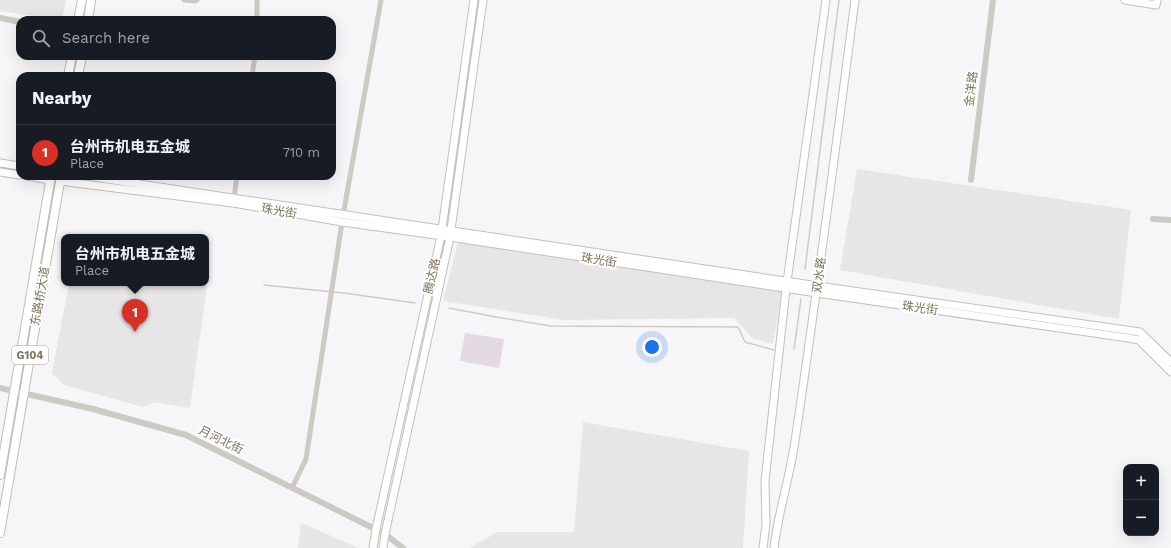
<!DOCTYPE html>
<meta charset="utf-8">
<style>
body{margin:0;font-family:"Work Sans","Noto Sans SC",sans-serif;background:#20242c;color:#f1f3f6}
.controls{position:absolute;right:12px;bottom:12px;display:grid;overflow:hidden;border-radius:8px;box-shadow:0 4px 16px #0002}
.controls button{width:36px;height:36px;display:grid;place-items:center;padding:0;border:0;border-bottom:1px solid #363941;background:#171b24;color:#f1f3f6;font:20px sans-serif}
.you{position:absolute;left:652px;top:347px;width:14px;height:14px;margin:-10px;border:3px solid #fff;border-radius:50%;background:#1a73e8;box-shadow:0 0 0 6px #1a73e833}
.badge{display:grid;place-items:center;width:26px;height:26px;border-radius:50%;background:#d93025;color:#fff;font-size:13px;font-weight:700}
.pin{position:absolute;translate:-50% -33px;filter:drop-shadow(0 1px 2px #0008)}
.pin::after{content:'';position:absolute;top:21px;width:14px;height:12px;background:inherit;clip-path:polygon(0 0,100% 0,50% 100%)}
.popup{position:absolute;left:61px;top:234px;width:148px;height:52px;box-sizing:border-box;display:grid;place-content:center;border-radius:8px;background:#171b24;filter:drop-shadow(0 1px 3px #0005);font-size:13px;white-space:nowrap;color:#9ea1a6}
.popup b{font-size:15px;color:#f1f3f6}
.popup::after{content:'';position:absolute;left:50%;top:100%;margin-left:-8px;border:8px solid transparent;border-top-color:#171b24}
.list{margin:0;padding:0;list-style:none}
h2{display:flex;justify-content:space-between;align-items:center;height:52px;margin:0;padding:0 16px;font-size:17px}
h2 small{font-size:13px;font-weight:400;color:#9ea1a6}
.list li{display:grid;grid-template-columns:26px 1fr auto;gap:12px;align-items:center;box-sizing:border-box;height:56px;padding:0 16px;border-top:1px solid #363941}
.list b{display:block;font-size:15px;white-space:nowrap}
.list p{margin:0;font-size:13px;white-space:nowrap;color:#9ea1a6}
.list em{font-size:13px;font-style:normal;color:#9ea1a6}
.icon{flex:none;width:22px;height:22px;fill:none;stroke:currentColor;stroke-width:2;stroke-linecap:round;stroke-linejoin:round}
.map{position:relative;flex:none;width:1171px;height:548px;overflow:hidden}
.search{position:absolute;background:#171b24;box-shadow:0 4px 16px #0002;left:16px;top:16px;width:320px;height:44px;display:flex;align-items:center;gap:10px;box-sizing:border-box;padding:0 14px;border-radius:12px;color:#9ea1a6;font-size:15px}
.panel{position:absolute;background:#171b24;box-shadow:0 4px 16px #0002;left:16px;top:72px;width:320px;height:108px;border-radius:12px}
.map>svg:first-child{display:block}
.built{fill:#e7e5e6}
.green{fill:#e2d9e3}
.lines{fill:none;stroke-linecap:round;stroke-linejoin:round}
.stream{stroke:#d1cac1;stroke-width:1.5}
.secondary-casing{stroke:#c3c0b7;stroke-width:9}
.primary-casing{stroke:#c0bdb6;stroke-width:10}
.minor{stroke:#cccac3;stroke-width:5}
.tertiary{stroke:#cccac3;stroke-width:6}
.secondary{stroke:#fff;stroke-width:7}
.primary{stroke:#fff;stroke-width:8}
.labels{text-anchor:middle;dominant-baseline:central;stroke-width:4;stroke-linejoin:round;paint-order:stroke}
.shield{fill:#fff;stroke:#a59e8d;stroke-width:1}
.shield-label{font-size:11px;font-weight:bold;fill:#7e755c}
.street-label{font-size:12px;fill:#7e755c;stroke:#fff}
</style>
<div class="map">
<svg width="1171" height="548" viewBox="0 0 1171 548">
<rect width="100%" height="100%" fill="#f6f5f8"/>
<path class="built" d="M0,0H66L62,20L0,11Z
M857,169L1131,210L1119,319L840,270Z
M459,239L782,291L773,344L752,338L734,318L564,320L443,301Z
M69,283H113L123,284L125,283H187L207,285L190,408L154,402L143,407L64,385L52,373Z
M583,422L749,451L743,548H470L497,532H574Z
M301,523L359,548H298Z"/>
<path class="green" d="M465,333L504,339L499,368L460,361Z"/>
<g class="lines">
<path class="stream" d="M805,269L839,0
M264,285L344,293L415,303
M449,308L496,317L551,326L738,327L745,342L774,350
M794,349L801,299"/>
<defs>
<path id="secondary" d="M1125,0L1156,5L1157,0
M0,163L20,166
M0,172L20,175
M27,176L50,180
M87,176L818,286L1140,332L1171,362
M60,181L233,203L342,222L450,237L817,293L1128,338L1139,340L1171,372
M373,548L376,529L441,236L474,0
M383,548L385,534L450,237L483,0
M763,548L766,524L765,481L786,289L826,0
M774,548C778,512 790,477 795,441C817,294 836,147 855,0"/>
<path id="primary" d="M78,20L82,0
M88,20L91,0
M68,76L72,56
M78,76L82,56
M0,475L51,176
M0,533L61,176"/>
</defs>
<use href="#secondary" class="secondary-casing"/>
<use href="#primary" class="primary-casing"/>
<path class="minor" d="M184,0L195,1L197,0
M257,0V20
M252,76L255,56
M234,198L237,176
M292,488L306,459L343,216L381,0"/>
<path class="tertiary" d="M0,18L20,22
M971,180L993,0
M1153,219L1171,220
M0,388L93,409L186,435L385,534L403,548"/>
<use href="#secondary" class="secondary"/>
<use href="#primary" class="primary"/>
</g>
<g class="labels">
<rect class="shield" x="12" y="346" width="36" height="18" rx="3"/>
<g class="shield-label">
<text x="30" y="355">G104</text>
</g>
<g class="street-label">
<text transform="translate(971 89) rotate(-83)">金洋路</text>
<text transform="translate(279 211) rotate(10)">珠光街</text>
<text transform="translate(599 260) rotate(9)">珠光街</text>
<text transform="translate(819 275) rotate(-82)">双水路</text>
<text transform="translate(432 276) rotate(-77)">腾达路</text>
<text transform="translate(40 296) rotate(-80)">东路桥大道</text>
<text transform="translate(920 308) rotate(8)">珠光街</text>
<text transform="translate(221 440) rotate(26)">月河北街</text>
</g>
</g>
</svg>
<div class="controls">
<button>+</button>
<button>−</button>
</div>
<div class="you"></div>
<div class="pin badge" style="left:135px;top:332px">1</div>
<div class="popup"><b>台州市机电五金城</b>Place</div>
<div class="search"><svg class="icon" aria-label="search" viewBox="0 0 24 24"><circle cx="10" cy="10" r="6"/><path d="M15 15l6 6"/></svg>Search here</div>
<section class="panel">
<h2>Nearby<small></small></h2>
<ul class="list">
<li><span class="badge">1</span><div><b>台州市机电五金城</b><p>Place</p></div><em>710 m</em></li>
</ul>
</section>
</div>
